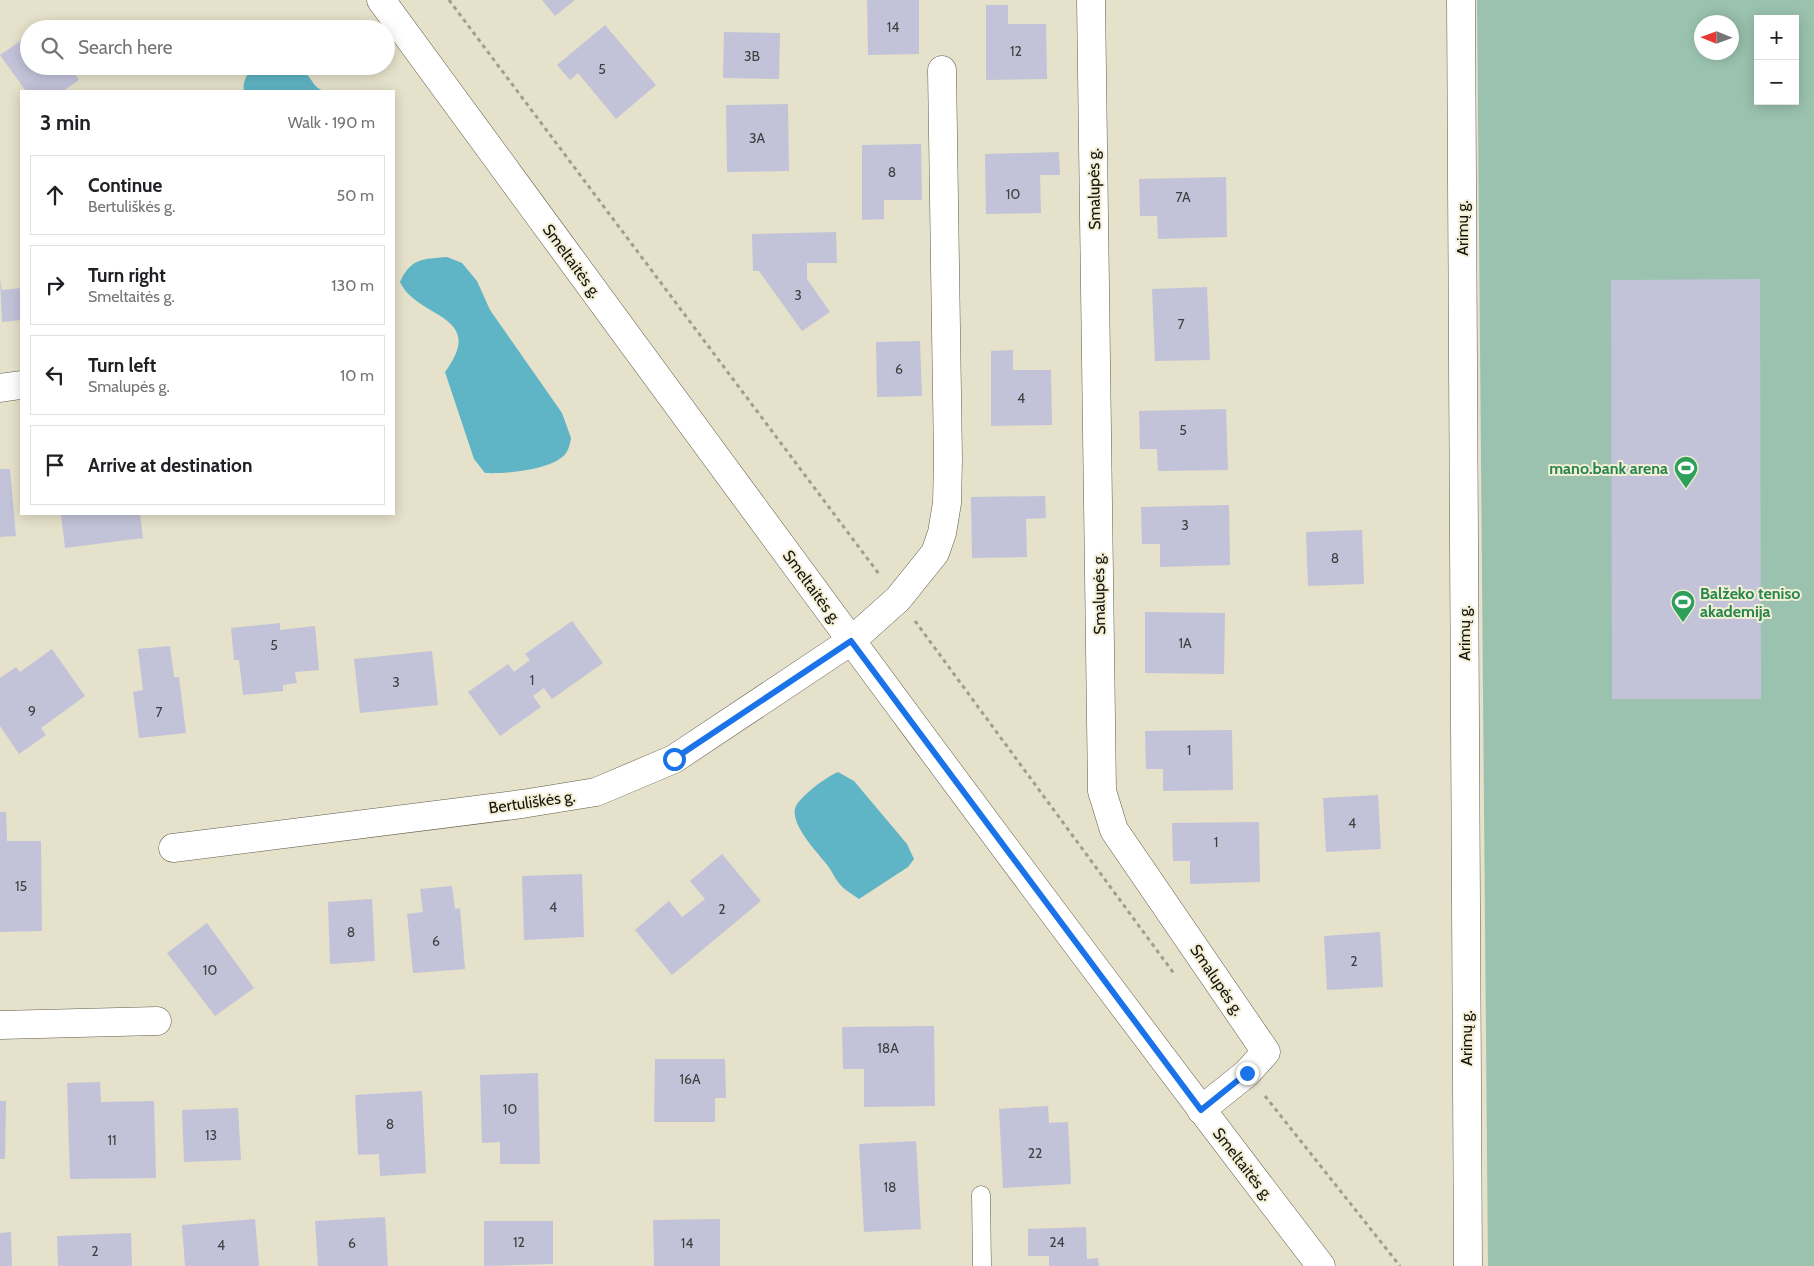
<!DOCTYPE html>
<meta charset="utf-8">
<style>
body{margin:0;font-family:Cabin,sans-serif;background:#f2f2f2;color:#202124}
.controls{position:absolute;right:15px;top:15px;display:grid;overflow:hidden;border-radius:0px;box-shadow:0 2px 12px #0003}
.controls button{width:45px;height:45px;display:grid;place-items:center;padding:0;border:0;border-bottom:1px solid #e0e0e0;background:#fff;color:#202124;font:25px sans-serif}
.compass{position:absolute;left:1694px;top:15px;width:45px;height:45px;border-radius:50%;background:#fff;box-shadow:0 2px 12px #0003;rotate:271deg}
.stop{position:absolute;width:15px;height:15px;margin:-11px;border:4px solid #1a73e8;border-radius:50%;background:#fff}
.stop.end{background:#1a73e8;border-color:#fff;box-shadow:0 1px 5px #0008}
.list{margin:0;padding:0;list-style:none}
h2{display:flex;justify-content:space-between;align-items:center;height:65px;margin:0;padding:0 20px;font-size:21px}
h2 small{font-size:16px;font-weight:400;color:#757577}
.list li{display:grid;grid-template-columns:32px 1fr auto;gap:15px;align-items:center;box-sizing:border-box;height:80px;margin:0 10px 10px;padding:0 10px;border:1px solid #e0e0e0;border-radius:0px}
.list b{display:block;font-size:19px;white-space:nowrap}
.list p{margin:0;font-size:16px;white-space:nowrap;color:#757577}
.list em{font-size:16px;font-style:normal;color:#757577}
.icon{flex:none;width:28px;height:28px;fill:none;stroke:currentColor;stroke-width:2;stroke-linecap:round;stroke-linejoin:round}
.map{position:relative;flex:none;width:1814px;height:1266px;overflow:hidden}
.search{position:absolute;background:#fff;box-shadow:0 2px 12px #0003;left:20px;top:20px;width:375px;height:55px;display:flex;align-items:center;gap:12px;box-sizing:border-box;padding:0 18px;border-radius:28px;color:#757577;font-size:19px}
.panel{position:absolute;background:#fff;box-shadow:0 2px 12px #0003;left:20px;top:90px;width:375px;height:425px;border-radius:0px}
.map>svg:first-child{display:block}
.green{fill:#9ac2af;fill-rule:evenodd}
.water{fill:#5fb4c5}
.building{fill:#c2c3d9}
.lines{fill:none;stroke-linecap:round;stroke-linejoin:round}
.service-casing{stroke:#615d49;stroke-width:19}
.minor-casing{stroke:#615d49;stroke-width:29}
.secondary-casing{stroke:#615d49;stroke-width:29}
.path{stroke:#a19e8c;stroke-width:3;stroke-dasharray:4 4;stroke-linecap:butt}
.service{stroke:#fff;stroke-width:18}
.minor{stroke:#fff;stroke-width:28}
.secondary{stroke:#fff;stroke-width:28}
.route{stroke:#1a73e8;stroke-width:6}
.labels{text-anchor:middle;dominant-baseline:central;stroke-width:4;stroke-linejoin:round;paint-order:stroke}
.number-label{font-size:14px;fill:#414040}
.street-label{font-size:16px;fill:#16150d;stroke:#f3efd7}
.leisure-label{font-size:16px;font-weight:bold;fill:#27864d;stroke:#f3efd7;text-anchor:end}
</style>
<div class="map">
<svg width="1814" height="1266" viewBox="0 0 1814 1266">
<rect width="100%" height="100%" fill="#e5e1ca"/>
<path class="green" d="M1477,0H1814V1266H1488ZM1758,19H1795V101H1758ZM1702,22H1732V52H1702Z"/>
<path class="water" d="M255,66C271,66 292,62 305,73C313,79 313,88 324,91H244C242,82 248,71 255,66Z
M447,257L462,263L477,281L490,310L562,413L571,438C570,443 569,449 566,453C554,470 505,474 485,473L474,459L445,372C488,314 417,319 400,282C411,258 423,259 447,257Z
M838,772L854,781L907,844L914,859L908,867L859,899C852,894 843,889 838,882C834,877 832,871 828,866C818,853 788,823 796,806C802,795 826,777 838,772Z"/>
<path class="building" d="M542,0H575L555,16Z
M867,0H919V54L868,55Z
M986,5H1008V24H1046L1047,79L986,80Z
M605,25L656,85L616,119L578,73L570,80L557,65Z
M724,32L780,33L779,79L723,78Z
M29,35V66H70L79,80L63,91H26L0,55Z
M788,104L789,171L727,172L726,105Z
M921,144L922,200H884V219L862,220V145Z
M1059,152L1060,175H1040L1041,213L986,214L985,154Z
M1226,177L1227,237L1158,239L1157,216H1140L1139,179Z
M836,232L837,263H807V279L830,312L802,331L759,271H753L752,234Z
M1760,279L1761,699H1612L1611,280Z
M0,280L2,290L21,288V320L2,322Z
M1207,287L1210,360L1155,361L1152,289Z
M920,341L922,396L877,397L876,342Z
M1013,350V370H1051L1052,425L991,426V351Z
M1226,409L1228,470L1158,471L1157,449H1140L1139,411Z
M0,469H10L16,536L0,537Z
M1045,496L1046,518L1026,519L1027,557L972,558L971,497Z
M1229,505L1230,565L1160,567V544H1142L1141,507Z
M61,514H140L143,538L65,548Z
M1362,530L1364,584L1308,586L1306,532Z
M1145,612L1225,613L1224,674L1145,673Z
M572,621L603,663L552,699L544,688L533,696L541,707L500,736L468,692L508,664L514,672L530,660L525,654Z
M280,623V630L315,626L319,670L295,672L297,683L283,685V691L243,695L239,660H234L231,628Z
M170,646L174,677H179L186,733L139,738L133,692L143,690L138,649Z
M52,649L85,696L41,728L46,735L19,754L0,726V678L16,667L20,672Z
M432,651L438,705L360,713L354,659Z
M1232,730L1233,790L1163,791V769H1146L1145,731Z
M1378,795L1381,849L1326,852L1323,798Z
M0,812H6L7,841H41L42,931L0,932Z
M1259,822L1260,882L1190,884V861H1173L1172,823Z
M722,854L761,901L672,975L635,930L669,901L682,917L705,899L690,881Z
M582,874L584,937L524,940L522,876Z
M452,886L455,909L460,908L465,969L413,973L407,914L423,912L420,889Z
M372,899L375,961L330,964L328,902Z
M207,923L254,988L215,1016L167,953Z
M1380,932L1383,987L1327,990L1324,936Z
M934,1026L935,1106L864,1107V1069H843L842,1027Z
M655,1059H725L726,1098H715V1122H654Z
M538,1073L540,1164H500V1142L482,1143L480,1075Z
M100,1082L101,1102L154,1101L156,1178L70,1179L67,1083Z
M422,1091L426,1173L380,1176L379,1154L358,1155L355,1095Z
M0,1101H6L5,1159H0Z
M1048,1106L1049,1123L1068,1122L1071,1184L1003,1188L999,1109Z
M238,1108L241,1160L184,1162L182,1110Z
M916,1141L921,1229L864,1232L859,1144Z
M385,1217L388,1266H318L315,1221Z
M255,1219L259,1266H185L182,1225Z
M720,1219V1266H654L653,1220Z
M484,1221H553V1264L484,1266Z
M1086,1227L1087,1259L1098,1258L1099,1266H1049V1256H1028V1229Z
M11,1232L12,1266H0V1233Z
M131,1233L132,1266H58L57,1236Z"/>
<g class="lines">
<defs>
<path id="service" d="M981,1195L982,1266"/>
<path id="minor" d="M1091,0L1102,791L1114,830L1266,1052L1247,1073L1201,1110
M0,388L21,385
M173,848L522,804L596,792L674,759L851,641L898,599L935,553L942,533L947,503L948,459L942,70
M0,1025L157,1021"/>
<path id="secondary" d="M381,0C692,424 1001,849 1321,1266
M1461,0L1468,1266"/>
</defs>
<use href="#service" class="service-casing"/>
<use href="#minor" class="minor-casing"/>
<use href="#secondary" class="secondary-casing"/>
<path class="path" d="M449,0L879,574
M915,621L1175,975
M1265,1096L1400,1266"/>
<use href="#service" class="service"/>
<use href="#minor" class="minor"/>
<use href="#secondary" class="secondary"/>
</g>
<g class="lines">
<path class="route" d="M674,759L851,641L1201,1110L1247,1073"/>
</g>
<defs>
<symbol id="stadium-pin" viewBox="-11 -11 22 30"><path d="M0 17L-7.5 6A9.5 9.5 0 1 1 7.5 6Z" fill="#2e9e5b" stroke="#f3efd7"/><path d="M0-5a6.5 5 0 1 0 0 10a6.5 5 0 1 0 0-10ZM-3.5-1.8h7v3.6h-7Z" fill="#fff"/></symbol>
</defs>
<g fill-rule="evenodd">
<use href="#stadium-pin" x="1672" y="454" width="28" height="38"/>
<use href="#stadium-pin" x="1669" y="588" width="28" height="38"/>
</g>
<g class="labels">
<g class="number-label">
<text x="893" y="27">14</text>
<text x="1016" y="51">12</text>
<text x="752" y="56">3B</text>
<text x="602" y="69">5</text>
<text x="757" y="138">3A</text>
<text x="892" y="172">8</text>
<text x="1013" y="194">10</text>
<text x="1183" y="197">7A</text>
<text x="798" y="295">3</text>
<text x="1181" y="324">7</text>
<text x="899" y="369">6</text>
<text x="1021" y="398">4</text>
<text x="1183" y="430">5</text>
<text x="1185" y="525">3</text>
<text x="1335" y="558">8</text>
<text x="1185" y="643">1A</text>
<text x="274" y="645">5</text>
<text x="532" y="680">1</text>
<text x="396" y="682">3</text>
<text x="32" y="711">9</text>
<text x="159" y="712">7</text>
<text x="1189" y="750">1</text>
<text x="1352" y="823">4</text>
<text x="1216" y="842">1</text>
<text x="21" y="886">15</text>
<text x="553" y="907">4</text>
<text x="722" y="909">2</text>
<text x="351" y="932">8</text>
<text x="436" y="941">6</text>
<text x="1354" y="961">2</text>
<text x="210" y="970">10</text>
<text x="888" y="1048">18A</text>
<text x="690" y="1079">16A</text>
<text x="510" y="1109">10</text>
<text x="390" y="1124">8</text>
<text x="211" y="1135">13</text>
<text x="112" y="1140">11</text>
<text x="1035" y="1153">22</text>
<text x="890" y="1187">18</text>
<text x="519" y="1242">12</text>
<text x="1057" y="1242">24</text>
<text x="352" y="1243">6</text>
<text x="687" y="1243">14</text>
<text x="221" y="1245">4</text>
<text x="95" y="1251">2</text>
</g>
<g class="street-label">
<text transform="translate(1094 189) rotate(-91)">Smalupės g.</text>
<text transform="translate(1462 228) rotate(-90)">Arimų g.</text>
<text transform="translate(572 261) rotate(54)">Smeltaitės g.</text>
<text transform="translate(812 587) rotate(54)">Smeltaitės g.</text>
<text transform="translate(1099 594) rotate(-91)">Smalupės g.</text>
<text transform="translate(1464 633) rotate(-90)">Arimų g.</text>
<text transform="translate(532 802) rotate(-8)">Bertuliškės g.</text>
<text transform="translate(1217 980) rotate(56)">Smalupės g.</text>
<text transform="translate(1466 1038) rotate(-90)">Arimų g.</text>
<text transform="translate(1243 1164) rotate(52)">Smeltaitės g.</text>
</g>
<g class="leisure-label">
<text x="1668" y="468">mano.bank arena</text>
<text x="1700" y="593" text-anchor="start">Balžeko teniso<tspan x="1700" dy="18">akademija</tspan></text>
</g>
</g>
</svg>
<div class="controls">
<button>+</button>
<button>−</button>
</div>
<svg class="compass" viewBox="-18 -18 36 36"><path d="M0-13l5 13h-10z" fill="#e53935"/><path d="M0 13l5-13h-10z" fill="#757577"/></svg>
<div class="stop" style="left:674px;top:759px"></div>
<div class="stop end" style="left:1247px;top:1073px"></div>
<div class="search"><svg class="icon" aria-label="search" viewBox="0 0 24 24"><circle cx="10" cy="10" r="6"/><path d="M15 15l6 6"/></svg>Search here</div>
<section class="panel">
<h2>3 min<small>Walk · 190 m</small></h2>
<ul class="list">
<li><svg class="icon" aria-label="ahead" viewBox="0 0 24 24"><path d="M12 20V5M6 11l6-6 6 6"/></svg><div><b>Continue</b><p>Bertuliškės g.</p></div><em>50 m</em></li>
<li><svg class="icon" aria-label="right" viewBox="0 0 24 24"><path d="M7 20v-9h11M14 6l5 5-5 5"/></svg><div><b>Turn right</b><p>Smeltaitės g.</p></div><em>130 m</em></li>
<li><svg class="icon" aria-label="left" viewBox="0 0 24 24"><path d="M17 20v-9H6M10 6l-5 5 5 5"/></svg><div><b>Turn left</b><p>Smalupės g.</p></div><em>10 m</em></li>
<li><svg class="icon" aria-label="arrive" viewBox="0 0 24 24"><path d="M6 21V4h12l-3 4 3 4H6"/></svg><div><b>Arrive at destination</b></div></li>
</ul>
</section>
</div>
